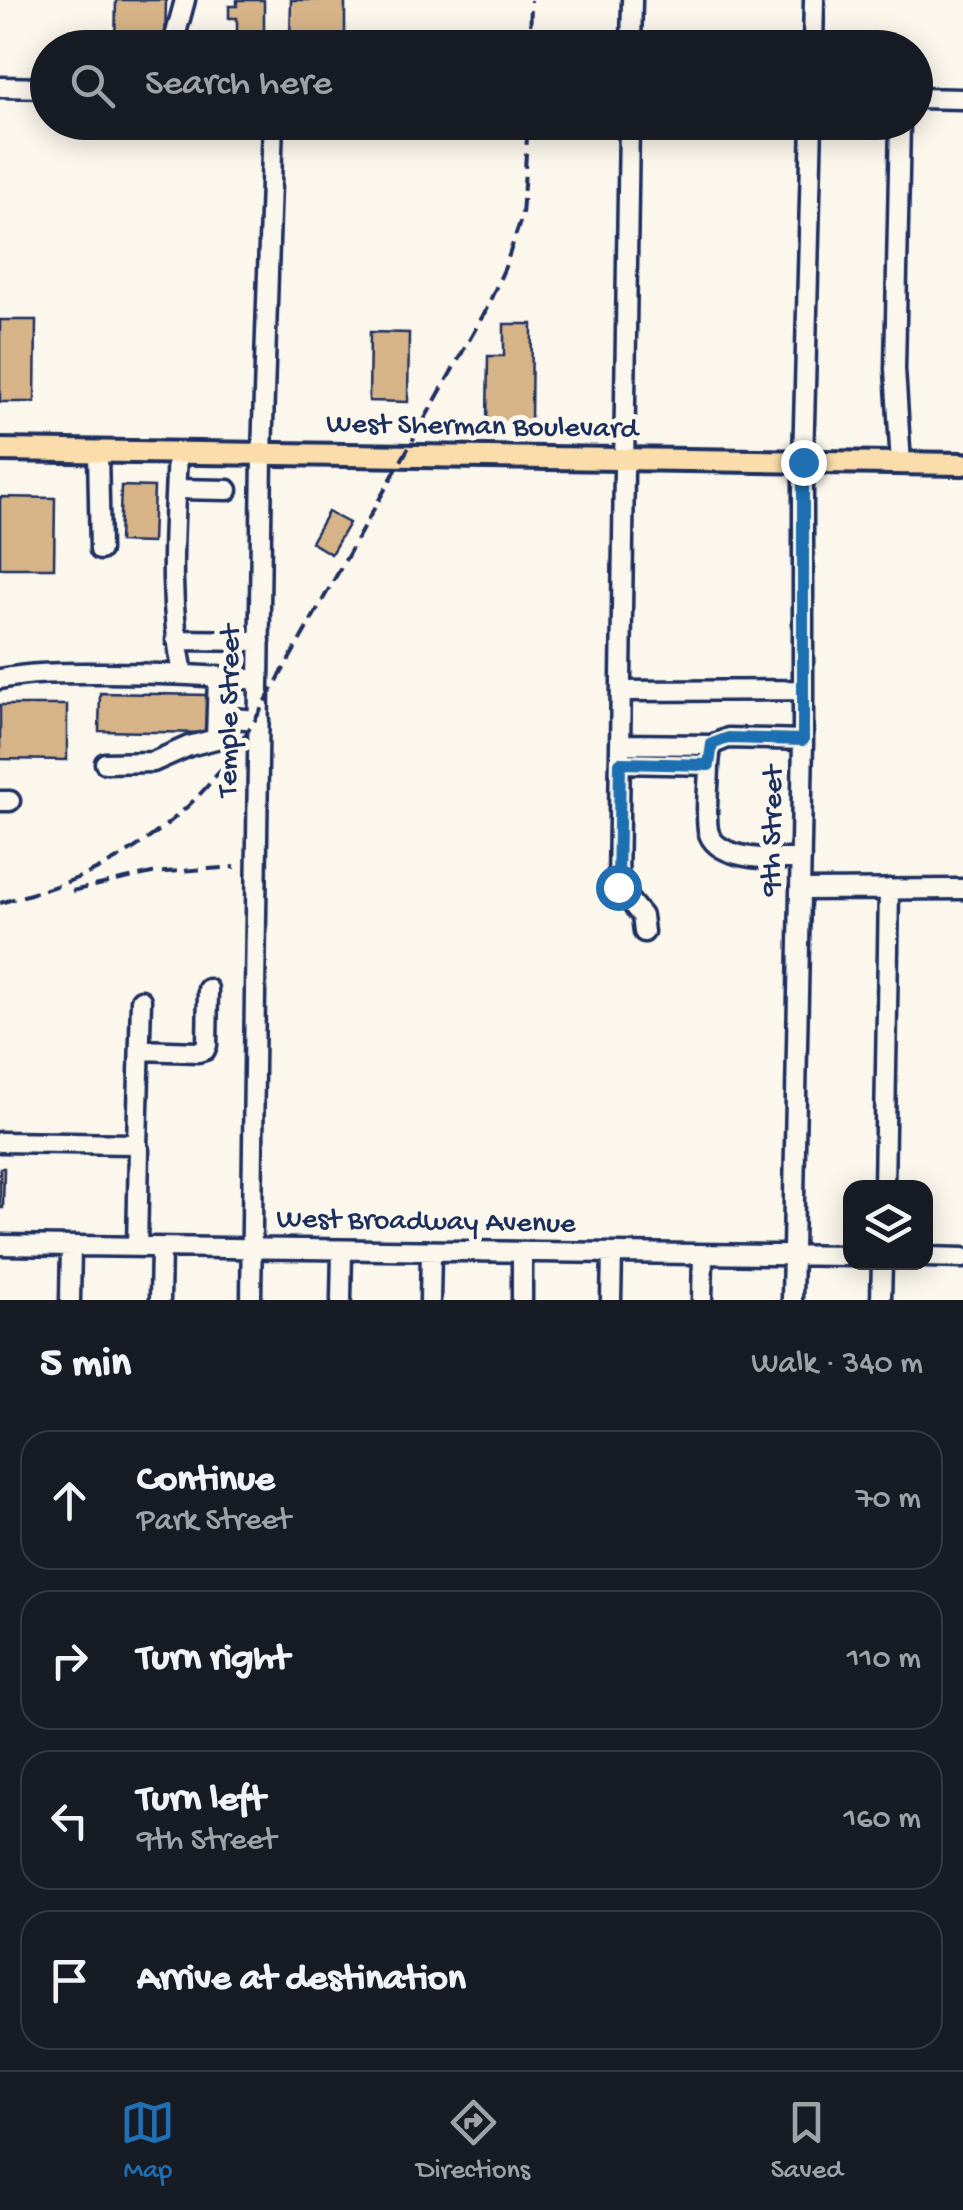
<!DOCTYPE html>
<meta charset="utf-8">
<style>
body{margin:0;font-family:"Gochi Hand",sans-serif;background:#20242c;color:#f1f3f6}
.controls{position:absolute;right:30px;bottom:30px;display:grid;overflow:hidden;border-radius:20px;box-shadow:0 5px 25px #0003}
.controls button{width:90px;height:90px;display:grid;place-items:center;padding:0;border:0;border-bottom:2px solid #363941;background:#171b24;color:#f1f3f6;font:50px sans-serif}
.stop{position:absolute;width:30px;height:30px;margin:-22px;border:8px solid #1f6fb2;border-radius:50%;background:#fff}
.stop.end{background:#1f6fb2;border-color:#fff;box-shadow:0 2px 10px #0008}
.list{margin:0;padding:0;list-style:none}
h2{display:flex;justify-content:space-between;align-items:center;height:130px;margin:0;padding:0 40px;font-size:42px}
h2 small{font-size:32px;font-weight:400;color:#9ea1a6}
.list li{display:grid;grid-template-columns:65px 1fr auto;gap:30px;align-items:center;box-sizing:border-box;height:140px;margin:0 20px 20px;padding:0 20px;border:2px solid #363941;border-radius:30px}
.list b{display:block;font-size:38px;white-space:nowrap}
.list p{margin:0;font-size:32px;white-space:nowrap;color:#9ea1a6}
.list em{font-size:32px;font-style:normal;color:#9ea1a6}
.icon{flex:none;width:55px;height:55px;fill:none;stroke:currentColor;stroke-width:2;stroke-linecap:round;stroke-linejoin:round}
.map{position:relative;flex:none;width:963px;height:1300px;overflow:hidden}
.search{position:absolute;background:#171b24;box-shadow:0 5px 25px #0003;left:30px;right:30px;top:30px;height:110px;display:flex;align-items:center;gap:25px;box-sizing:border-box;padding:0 35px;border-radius:55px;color:#9ea1a6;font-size:38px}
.sheet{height:770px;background:#171b24}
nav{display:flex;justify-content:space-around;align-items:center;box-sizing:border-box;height:140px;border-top:2px solid #363941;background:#171b24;font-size:28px;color:#9ea1a6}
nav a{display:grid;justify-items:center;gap:5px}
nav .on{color:#1f6fb2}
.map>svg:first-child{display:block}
.building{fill:#d6b488;stroke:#1b2f5e;stroke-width:2.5}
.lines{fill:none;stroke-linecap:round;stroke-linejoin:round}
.minor-casing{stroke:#1b2f5e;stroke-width:25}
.major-casing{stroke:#1b2f5e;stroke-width:28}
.minor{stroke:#fbf7ec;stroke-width:18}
.major{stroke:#faddab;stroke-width:20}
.rail{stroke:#1b2f5e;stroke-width:4;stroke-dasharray:15 8;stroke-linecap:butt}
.route{stroke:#1f6fb2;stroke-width:12}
.labels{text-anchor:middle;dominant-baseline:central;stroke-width:10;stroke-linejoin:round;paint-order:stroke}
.street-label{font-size:30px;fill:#1b2f5e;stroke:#fbf7ec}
</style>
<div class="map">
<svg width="963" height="1300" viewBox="0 0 963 1300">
<rect width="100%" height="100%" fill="#fbf7ec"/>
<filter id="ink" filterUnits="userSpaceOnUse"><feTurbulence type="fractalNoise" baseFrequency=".01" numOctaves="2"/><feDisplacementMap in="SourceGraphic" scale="20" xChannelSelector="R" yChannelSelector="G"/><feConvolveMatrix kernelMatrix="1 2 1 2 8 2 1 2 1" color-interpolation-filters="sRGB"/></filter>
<g filter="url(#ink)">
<path class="building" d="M116,0H166L165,48H115Z
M237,0H264V39H237V18H229V6H237Z
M291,0H345V41L290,40Z
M0,320H36L35,402H0Z
M504,324H532L531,424H487L488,356H504Z
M370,332L409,333L408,402L369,401Z
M121,486L154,487L152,543L119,542Z
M0,497L55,498L54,568H0Z
M328,512L349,523L331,554L311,542Z
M100,693L208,695L207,733L99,731Z
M0,705H67V760L0,759Z
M0,1168H4L3,1208H0Z"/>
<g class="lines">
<defs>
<path id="minor" d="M172,48L185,0
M631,48L632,0
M813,48L814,0
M0,87L48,88
M916,98L963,99
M629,122L618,887L642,916L644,932
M900,122L895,369L901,464
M98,452L100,550
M177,453C174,528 167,599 183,673
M176,489L228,490
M176,640L260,641
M0,679C34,672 67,673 102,673C155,673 207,675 259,680
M621,691L803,690
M217,717L259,720
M620,744L711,745
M105,763L153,762L189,746L216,739L218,676
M620,763L709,765L711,745L728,738L803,740
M709,765C709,786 705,809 708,830C714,862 777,859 801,859
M0,801H10
M801,890L963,889
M140,1050L198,1052L205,1050L207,1045L208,989
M0,1142L132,1144L137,1146L139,1150L137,1247
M137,1146L141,1000
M884,1188L889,889
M0,1245L850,1256
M926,1257L963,1258
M70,1300L71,1247
M160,1300L161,1248
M251,1300L262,454L273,122
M341,1300L342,1251
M430,1300L431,1252
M522,1300V1253
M611,1300L612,1253
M702,1300L703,1255
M792,1300L803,740V462L812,122
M881,1300L882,1262"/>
<path id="major" d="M0,450L963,464"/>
</defs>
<use href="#minor" class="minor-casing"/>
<use href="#major" class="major-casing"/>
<use href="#minor" class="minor"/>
<use href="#major" class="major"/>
<path class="rail" d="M530,48L531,0
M72,891L152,873L235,867
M0,903C37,892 74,882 108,864C137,849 178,818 200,794C221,772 239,745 255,720L485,312L505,267L522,216L528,122"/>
</g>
</g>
<g class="lines" filter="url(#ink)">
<path class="route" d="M618,887L620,763L709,765L712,744L728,738L803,740V462"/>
</g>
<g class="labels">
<g class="street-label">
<text transform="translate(482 428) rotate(1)">West Sherman Boulevard</text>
<text transform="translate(231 711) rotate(-89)">Temple Street</text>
<text transform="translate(774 831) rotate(-89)">9th Street</text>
<text transform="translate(426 1223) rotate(1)">West Broadway Avenue</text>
</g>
</g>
</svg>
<div class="controls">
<button><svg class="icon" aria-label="layers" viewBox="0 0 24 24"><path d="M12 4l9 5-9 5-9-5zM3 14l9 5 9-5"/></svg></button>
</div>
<div class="stop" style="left:618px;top:887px"></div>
<div class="stop end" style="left:803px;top:462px"></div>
<div class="search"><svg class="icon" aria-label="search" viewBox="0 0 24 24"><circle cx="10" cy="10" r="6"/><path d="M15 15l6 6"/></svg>Search here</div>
</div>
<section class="sheet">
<h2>5 min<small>Walk · 340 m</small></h2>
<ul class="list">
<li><svg class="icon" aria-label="ahead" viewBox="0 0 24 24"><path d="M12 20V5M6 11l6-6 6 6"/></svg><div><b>Continue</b><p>Park Street</p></div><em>70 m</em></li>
<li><svg class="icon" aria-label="right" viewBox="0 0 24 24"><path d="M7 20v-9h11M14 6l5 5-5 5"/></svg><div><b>Turn right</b></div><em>110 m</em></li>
<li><svg class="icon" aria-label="left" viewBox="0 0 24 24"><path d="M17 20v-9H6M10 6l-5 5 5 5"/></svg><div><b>Turn left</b><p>9th Street</p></div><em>160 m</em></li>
<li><svg class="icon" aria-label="arrive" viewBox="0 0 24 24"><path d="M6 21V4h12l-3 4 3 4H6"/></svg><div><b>Arrive at destination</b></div></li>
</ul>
</section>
<nav>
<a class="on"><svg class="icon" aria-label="map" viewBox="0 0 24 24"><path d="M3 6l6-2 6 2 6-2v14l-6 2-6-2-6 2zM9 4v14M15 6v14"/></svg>Map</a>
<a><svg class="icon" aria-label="directions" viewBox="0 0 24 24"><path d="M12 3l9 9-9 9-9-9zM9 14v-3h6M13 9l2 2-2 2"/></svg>Directions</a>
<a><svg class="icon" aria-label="saved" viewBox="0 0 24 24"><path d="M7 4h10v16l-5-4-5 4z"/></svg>Saved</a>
</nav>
